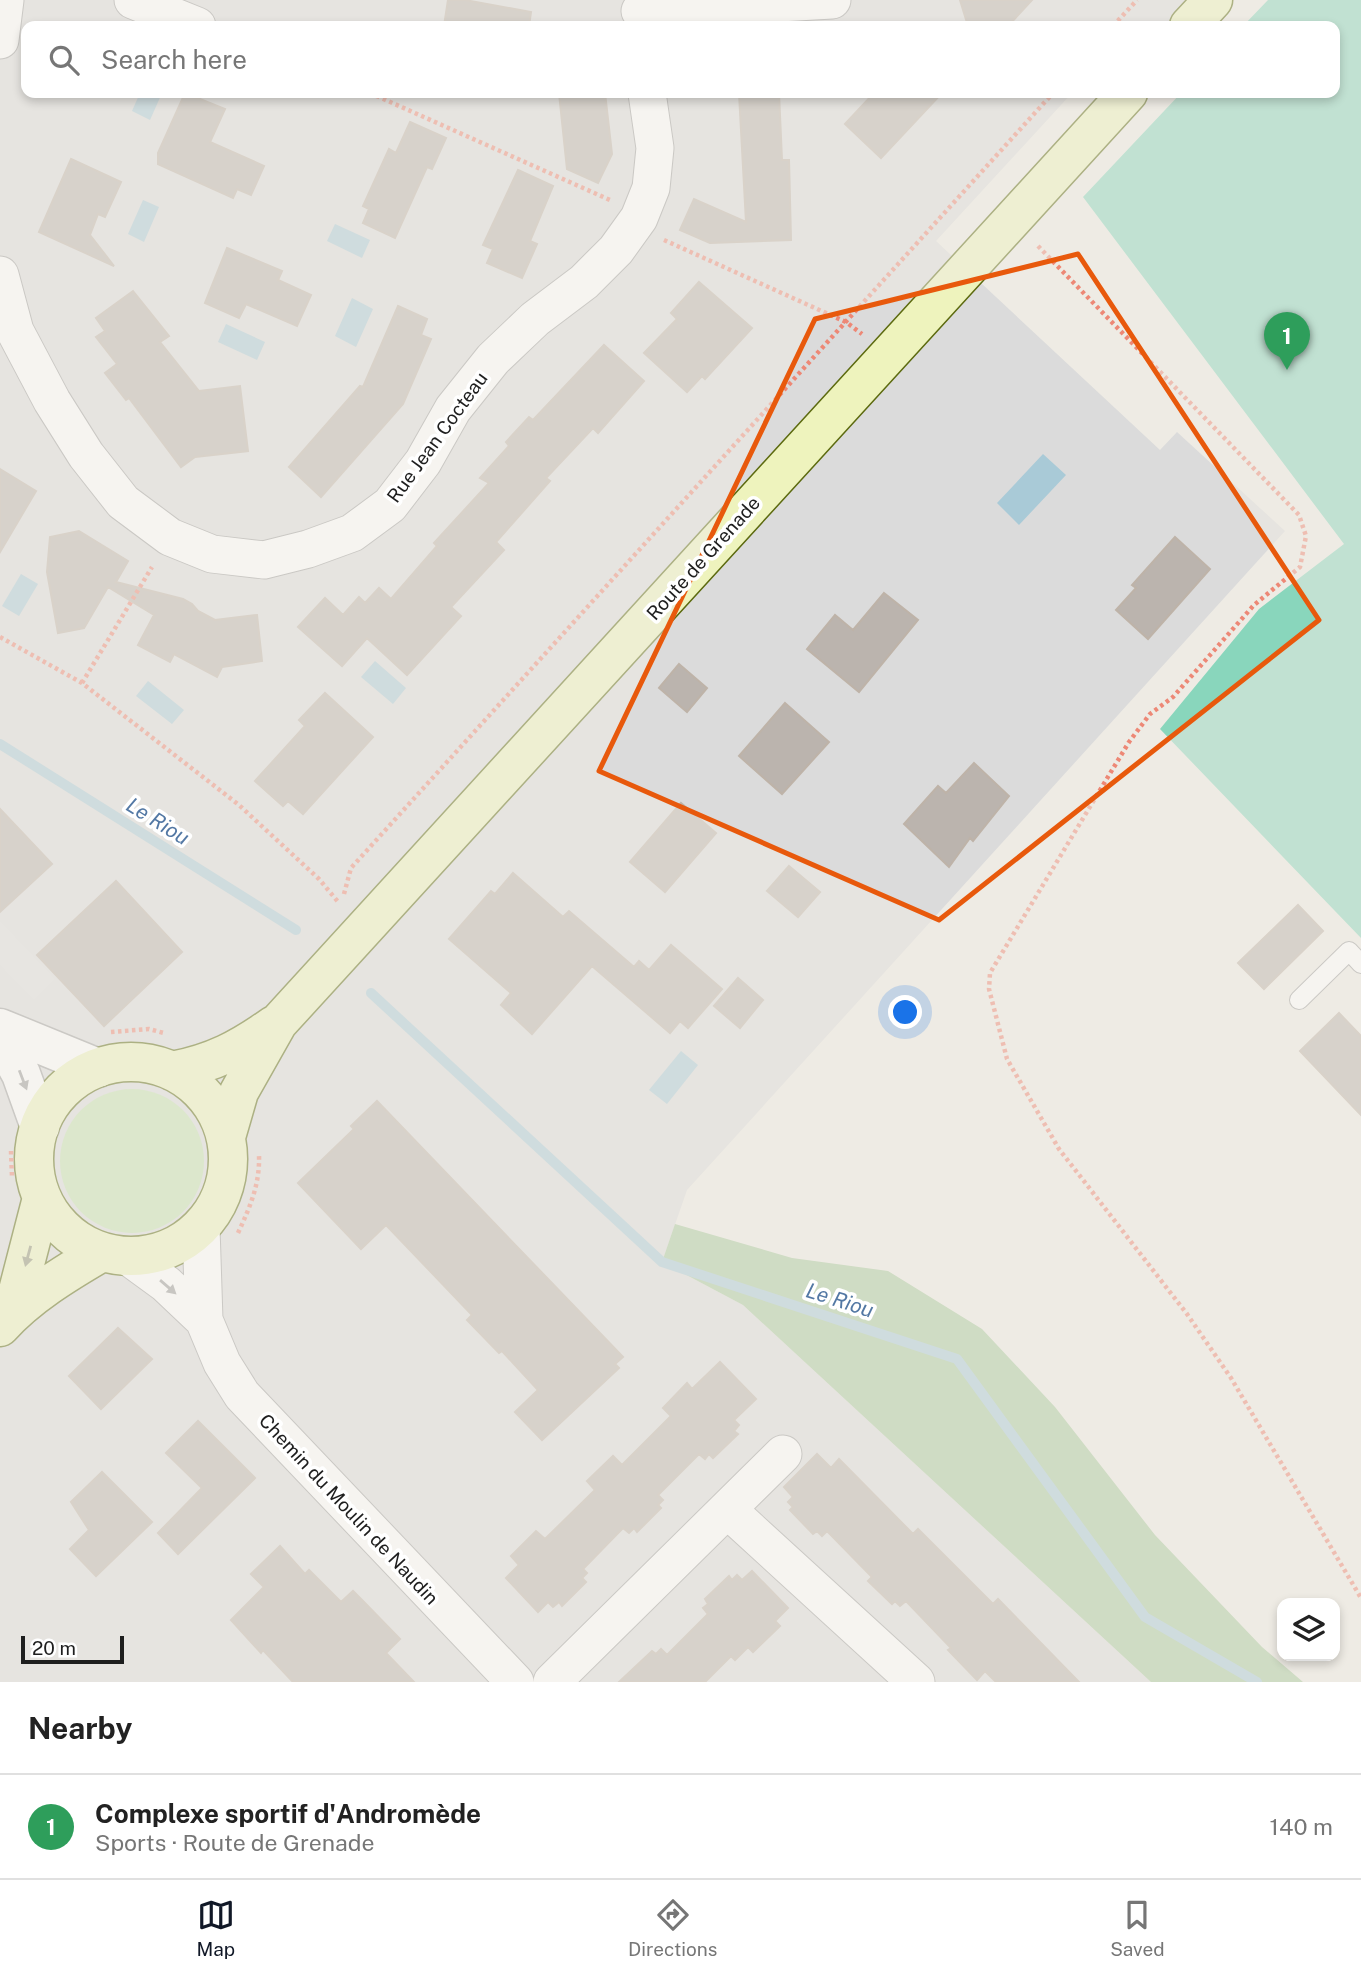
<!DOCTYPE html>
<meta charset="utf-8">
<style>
body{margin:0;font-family:"Public Sans",sans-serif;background:#f6f6f6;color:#222}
.controls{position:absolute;right:21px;bottom:21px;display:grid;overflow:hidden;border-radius:14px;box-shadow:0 4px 10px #0003}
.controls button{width:63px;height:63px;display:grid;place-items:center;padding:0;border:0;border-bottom:2px solid #e0e0e0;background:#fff;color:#222;font:35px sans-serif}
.scale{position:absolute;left:21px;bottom:18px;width:103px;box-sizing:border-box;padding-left:7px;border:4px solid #1e1e1e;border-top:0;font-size:19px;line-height:24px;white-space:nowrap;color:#1e1e1e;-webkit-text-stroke:5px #fff;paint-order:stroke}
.you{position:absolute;left:906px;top:1013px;width:24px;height:24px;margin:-18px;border:5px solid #fff;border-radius:50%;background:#1a73e8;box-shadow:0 0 0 10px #1a73e833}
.badge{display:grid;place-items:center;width:46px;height:46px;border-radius:50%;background:#111827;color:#fff;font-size:23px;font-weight:700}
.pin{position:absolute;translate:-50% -58px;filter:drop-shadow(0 2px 4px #0008)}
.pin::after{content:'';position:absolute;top:37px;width:24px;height:21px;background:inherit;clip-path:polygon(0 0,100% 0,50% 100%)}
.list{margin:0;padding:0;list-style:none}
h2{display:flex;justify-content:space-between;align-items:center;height:91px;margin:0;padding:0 28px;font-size:30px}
h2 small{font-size:23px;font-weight:400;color:#767676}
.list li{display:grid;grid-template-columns:46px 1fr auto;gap:21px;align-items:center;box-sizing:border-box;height:105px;padding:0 28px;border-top:2px solid #e0e0e0}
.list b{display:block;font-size:26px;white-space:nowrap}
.list p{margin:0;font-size:23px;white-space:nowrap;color:#767676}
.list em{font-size:23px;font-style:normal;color:#767676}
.icon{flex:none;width:38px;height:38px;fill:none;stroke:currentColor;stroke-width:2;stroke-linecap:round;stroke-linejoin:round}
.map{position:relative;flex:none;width:1361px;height:1682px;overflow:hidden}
.search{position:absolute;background:#fff;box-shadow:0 4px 10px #0003;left:21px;right:21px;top:21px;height:77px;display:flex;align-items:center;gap:18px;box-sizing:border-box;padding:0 24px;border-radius:14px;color:#767676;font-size:26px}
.sheet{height:196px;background:#fff}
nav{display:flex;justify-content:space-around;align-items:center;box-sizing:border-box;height:98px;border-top:2px solid #e0e0e0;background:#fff;font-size:19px;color:#767676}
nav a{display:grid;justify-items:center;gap:4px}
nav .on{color:#111827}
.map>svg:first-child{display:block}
.residential{fill:#dbdbdb}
.grass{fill:#c6e3af}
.forest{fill:#a8c99d}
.pitch{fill:#89d6bc}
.parking{fill:#dedede}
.water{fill:#a9cad7}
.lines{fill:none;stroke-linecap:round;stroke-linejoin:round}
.stream{stroke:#a9cad7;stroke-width:10}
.building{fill:#bbb4ae;stroke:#beb3a8;stroke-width:2}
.service-casing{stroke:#9f9f9f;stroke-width:20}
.minor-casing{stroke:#9f9f9f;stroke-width:39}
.tertiary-casing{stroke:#9f9f9f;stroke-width:41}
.secondary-casing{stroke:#5c6a0f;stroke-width:41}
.path{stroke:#ed8876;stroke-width:4.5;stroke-dasharray:3.5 3.5;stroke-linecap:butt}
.service{stroke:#fff;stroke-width:18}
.minor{stroke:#fff;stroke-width:37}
.tertiary{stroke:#fff;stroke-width:38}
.secondary{stroke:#eef3bd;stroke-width:38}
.oneway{fill:#9a9a9a}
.oneway2{fill:#909375}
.marked{fill:none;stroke:#e8590c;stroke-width:5;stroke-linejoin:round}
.labels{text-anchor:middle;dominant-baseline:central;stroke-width:7;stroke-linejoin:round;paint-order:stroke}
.street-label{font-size:19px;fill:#1e1e1e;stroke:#fff}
.water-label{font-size:21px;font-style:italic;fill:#5378a4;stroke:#fff}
</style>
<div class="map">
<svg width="1361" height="1682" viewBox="0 0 1361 1682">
<rect width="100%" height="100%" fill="#eeebe4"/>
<path class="residential" d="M0,0H1213L1189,26H1141L1136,23L1133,26H26V93H1072L936,241L1160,450L1177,432L1285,531L687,1190L662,1262L743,1305L1151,1682H0Z"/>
<path class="grass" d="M60 1161a72 72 0 1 1 144 0a72 72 0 1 1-144 0Z"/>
<path class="forest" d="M675,1224L792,1258L888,1271L982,1329L1055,1407L1155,1535L1262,1647L1303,1682H1151L743,1305L662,1262Z"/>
<path class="pitch" d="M1268,0H1361V938L1160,729L1259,609L1344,544L1083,197L1181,93H1335V26H1243Z"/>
<path class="parking" d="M0,921L55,979L34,1000L0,965Z"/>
<path class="water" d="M140,93H162L150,120L132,111Z
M143,200L159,207L144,242L128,234Z
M335,224L370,240L362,258L327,241Z
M352,298L373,309L356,347L335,336Z
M226,324L265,342L257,360L218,342Z
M1043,454L1066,475L1019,525L997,503Z
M21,574L38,584L19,616L2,606Z
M375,661L406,688L393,704L361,677Z
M148,681L184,710L172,724L136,696Z
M681,1051L698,1065L667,1104L649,1090Z"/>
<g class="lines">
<path class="stream" d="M0,744L296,930
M371,993L662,1262L957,1359L1145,1617L1257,1682"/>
</g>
<path class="building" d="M448,0H465L531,12L529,26H444Z
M960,0H1032L1008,26H968Z
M185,93L225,109L210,142L264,166L251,195L237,189L233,198L158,164V153Z
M559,93H605L612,154L598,183L567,169Z
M739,93H779L782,160H789L791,240L710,243L680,230L694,199L746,222Z
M874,93H942L881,158L845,124Z
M410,122L446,138L432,169L427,167L395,238L363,223L369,209L363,206L389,149L396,153Z
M71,159L121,182L105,217L98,214L90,235L114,266L39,232Z
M518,170L553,186L530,241L537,244L522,278L487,263L493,249L483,245Z
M227,248L282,271L278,280L311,295L297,326L246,304L239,318L205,303Z
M699,282L752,328L705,379L702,376L687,392L644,353L677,319L671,313Z
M133,291L169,336L160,342L199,391L240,386L248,451L195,457L181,467L129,398L126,400L105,373L117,364L96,337L105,331L96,318Z
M398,306L427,319L421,335L431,339L403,404L321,497L289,467L360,386L363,387Z
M604,345L644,381L598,433L593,428L546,478L550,481L496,542L504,550L451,607L461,616L407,675L367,638L342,666L298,627L325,598L343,615L359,597L365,603L379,588L391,599L437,546L434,543L489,483L480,478L509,446L506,442L529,417L533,420Z
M0,469L36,491L0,552Z
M79,531L128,561L116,582L183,599L192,604L198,611L215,620L257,615L262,661L222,667L217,677L174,654L170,662L138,645L154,615L108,587L84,628L58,633L47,572L50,537Z
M1175,537L1210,569L1148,639L1116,610L1136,588L1132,585Z
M884,593L918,620L859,692L807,649L835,615L853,630Z
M679,664L707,688L687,712L659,688Z
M325,693L373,737L303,814L288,801L283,806L255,781L305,726L299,720Z
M785,703L829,742L782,794L739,756Z
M974,763L1009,796L973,841L970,838L949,867L904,824L938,786L946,793Z
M681,803L716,833L665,892L630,862Z
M0,809L52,864L0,912Z
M789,866L820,892L798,917L767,891Z
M513,873L563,917L569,911L634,967L639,961L649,970L671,945L722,989L688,1028L680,1021L670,1033L592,966L532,1034L501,1005L511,993L449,939L491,891L495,894Z
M116,881L182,952L104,1026L37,955Z
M1298,905L1323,931L1264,989L1238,963Z
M738,978L763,1000L740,1028L714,1006Z
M1339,1013L1361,1036V1115L1300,1051Z
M377,1101L623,1357L615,1364L619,1368L542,1440L515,1412L538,1390L502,1351L499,1353L467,1320L472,1315L386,1225L361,1249L298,1183L354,1129L351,1126Z
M118,1328L152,1359L101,1409L69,1376Z
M720,1362L756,1399L734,1420L739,1425L734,1431L738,1434L713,1458L709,1454L705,1459L699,1454L658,1495L663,1500L658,1505L661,1508L637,1532L634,1528L629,1533L623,1528L583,1569L587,1573L582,1578L586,1582L562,1606L559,1602L553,1607L548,1602L538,1612L506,1578L519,1565L511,1556L536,1531L545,1539L595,1490L587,1481L613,1456L622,1465L671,1416L663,1408L687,1383L692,1389Z
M198,1421L255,1478L178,1554L158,1533L202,1488L166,1453Z
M817,1454L831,1468L839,1459L913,1534L918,1529L993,1604L998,1599L1079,1682H996L985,1671L977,1680L948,1650L951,1648L906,1601L900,1606L895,1601L892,1604L868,1581L872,1577L827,1531L822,1536L817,1531L813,1534L790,1510L793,1507L788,1502L793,1497L784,1487Z
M102,1472L152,1522L96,1576L70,1549L89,1530L71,1502Z
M280,1546L305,1574L309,1570L341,1602L353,1591L363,1601L400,1639L386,1653L414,1682H293L263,1650L261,1653L231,1620L264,1587L251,1574Z
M752,1571L788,1608L775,1621L780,1626L753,1652L748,1647L735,1660L731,1656L705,1682H619L652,1651L656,1654L661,1649L667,1655L708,1614L703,1608L708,1604L705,1599L729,1576L732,1580L737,1575L742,1580Z"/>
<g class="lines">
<defs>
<path id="service" d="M1299,1000L1349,951L1361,964"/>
<path id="minor" d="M133,0L197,26
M640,11L832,0
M0,40L5,0
M0,275L15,331L52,401L86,455L123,502L170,537L212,554L264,560L308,549L352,533L390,505L423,462L453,409L493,359L535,319L584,282L616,250L639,218L651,188L655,148L647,93
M201,1227L204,1320L222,1363L242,1395L515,1682
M129,1257L166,1284L204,1320
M728,1510L916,1682
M552,1682L783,1454"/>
<path id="tertiary" d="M0,1028L98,1068
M0,1036L21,1074L40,1127"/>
<path id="secondary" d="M1189,26L1213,0
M34 1159a97 97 0 1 1 194 0a97 97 0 1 1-194 0Z
M172,1071C214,1063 240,1049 274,1025
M226,1137L239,1092L278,1023L1128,93
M12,1314L42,1198
M0,1327C28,1296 66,1273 102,1252"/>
</defs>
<use href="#service" class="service-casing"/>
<use href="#minor" class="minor-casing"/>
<use href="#tertiary" class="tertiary-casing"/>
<use href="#secondary" class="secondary-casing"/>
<path class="path" d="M1113,26L1137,0
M370,93L610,200
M664,240L846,322L862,334
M1038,246L1299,515L1306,536L1300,567L1254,605L1173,697L1150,714L1129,742L990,973L989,989L1007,1059L1059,1149L1187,1314L1231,1378L1361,1598
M0,637L82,683L239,805L319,879L339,903
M82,683L152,567
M344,894L351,868L1053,93
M111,1032L149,1029L164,1033
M11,1151L12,1177
M238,1233C250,1207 260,1184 259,1155"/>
<use href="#service" class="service"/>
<use href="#minor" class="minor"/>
<use href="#tertiary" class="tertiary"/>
<use href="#secondary" class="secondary"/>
</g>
<defs><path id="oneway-solid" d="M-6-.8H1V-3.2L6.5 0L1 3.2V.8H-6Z" transform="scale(1.75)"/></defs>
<g class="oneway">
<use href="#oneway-solid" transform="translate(23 1080) rotate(69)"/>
<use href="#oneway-solid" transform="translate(168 1287) rotate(41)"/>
</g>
<use class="oneway2" href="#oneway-solid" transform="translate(28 1256) rotate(105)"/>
<path d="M0 0H1361V1682H0ZM1078,254L1319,620L939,920L599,771L815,319Z" fill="#eeebe4" fill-opacity=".55" fill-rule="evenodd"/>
<path class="marked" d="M1078,254L1319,620L939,920L599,771L815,319Z"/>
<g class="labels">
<g class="street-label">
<text transform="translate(437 437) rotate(-54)">Rue Jean Cocteau</text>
<text transform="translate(703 558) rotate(-48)">Route de Grenade</text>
<text transform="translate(349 1509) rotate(47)">Chemin du Moulin de Naudin</text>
</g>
<g class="water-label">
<text transform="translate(158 821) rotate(32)">Le Riou</text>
<text transform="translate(840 1300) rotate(18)">Le Riou</text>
</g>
</g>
</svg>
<div class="controls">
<button><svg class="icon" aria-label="layers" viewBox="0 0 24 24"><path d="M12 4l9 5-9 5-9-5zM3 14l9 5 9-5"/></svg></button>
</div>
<div class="scale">20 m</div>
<div class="you"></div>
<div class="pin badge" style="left:1287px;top:370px;background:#2e9e5b">1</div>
<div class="search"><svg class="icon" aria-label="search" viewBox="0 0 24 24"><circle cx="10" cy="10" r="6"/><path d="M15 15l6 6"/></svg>Search here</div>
</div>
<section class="sheet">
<h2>Nearby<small></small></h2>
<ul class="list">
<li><span class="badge" style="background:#2e9e5b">1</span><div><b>Complexe sportif d'Andromède</b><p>Sports · Route de Grenade</p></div><em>140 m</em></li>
</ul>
</section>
<nav>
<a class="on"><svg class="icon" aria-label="map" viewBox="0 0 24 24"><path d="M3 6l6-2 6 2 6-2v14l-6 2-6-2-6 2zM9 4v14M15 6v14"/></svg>Map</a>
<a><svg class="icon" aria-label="directions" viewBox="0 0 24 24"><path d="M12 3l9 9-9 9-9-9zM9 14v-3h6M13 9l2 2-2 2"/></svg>Directions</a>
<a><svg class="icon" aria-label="saved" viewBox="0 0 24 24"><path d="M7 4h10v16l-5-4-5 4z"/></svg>Saved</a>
</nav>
